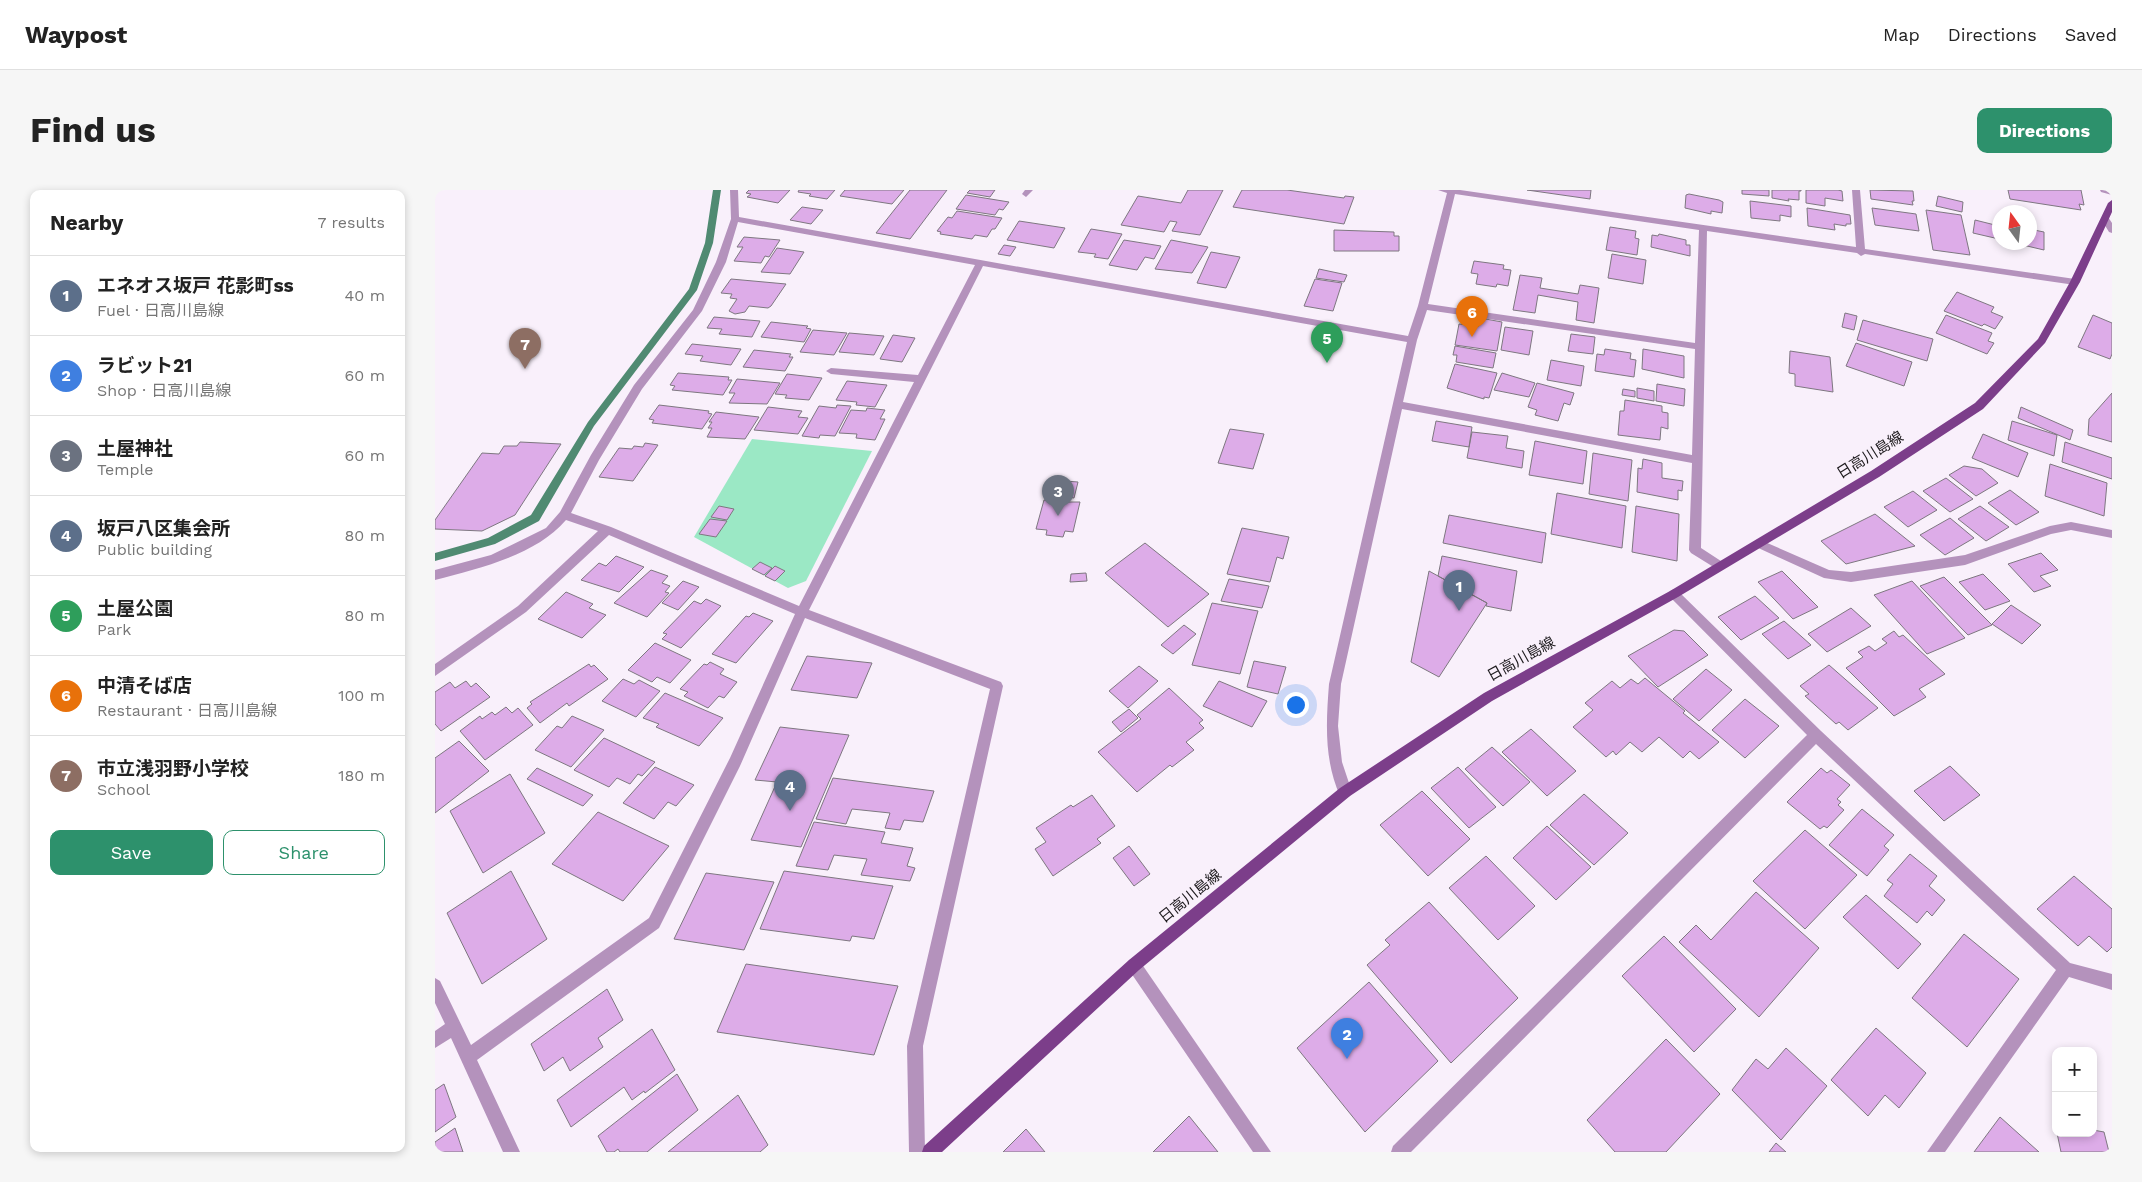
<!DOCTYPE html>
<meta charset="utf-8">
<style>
body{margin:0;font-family:"Work Sans","Noto Sans JP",sans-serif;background:#f6f6f6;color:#222}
.controls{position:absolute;right:15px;bottom:15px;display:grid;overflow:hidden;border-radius:10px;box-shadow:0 2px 8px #0003}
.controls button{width:45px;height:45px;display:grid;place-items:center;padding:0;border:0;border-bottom:1px solid #e0e0e0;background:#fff;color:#222;font:25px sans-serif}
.compass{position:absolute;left:1557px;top:15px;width:45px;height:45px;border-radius:50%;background:#fff;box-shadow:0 2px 8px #0003;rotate:345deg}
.you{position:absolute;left:860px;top:514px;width:18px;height:18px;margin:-12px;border:4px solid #fff;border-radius:50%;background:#1a73e8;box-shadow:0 0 0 8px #1a73e833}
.badge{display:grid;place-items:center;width:32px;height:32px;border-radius:50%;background:#2d916c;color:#fff;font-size:16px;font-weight:700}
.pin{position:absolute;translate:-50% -41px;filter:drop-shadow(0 1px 2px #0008)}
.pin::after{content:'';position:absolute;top:26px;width:18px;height:15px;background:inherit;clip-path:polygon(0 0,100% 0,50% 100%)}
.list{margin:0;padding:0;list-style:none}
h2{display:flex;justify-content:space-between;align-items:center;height:65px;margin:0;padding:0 20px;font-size:21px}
h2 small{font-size:16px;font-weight:400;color:#767676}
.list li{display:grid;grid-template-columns:32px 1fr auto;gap:15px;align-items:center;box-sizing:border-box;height:80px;padding:0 20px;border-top:1px solid #e0e0e0}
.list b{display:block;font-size:19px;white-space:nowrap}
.list p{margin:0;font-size:16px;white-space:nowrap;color:#767676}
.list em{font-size:16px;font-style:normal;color:#767676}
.actions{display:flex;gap:10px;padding:15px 20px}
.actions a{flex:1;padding:11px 0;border:1px solid #2d916c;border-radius:10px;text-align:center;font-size:18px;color:#2d916c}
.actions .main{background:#2d916c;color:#fff}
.map{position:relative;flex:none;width:1677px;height:962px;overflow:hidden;border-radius:10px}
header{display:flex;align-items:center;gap:30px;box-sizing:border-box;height:70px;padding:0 25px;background:#fff;border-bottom:1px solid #e0e0e0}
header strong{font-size:24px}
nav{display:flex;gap:28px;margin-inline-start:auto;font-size:18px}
.intro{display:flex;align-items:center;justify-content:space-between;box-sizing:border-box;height:120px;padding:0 30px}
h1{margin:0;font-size:35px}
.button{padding:12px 22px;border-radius:10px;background:#2d916c;color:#fff;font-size:18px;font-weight:700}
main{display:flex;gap:30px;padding:0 30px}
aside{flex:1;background:#fff;border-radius:10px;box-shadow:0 2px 8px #0003}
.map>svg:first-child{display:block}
.green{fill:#9be8c5}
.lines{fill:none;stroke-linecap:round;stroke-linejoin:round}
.stream{fill:#508a72;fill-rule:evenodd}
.building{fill:#ddace8;stroke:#7e7780}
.minor{fill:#b492bc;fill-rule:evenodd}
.major{fill:#7c3e8a;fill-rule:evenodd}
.labels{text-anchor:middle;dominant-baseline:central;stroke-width:4.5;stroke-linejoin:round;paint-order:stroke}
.street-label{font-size:15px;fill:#1c191c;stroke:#f9f0fb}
</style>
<header>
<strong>Waypost</strong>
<nav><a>Map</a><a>Directions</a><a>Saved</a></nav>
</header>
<div class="intro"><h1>Find us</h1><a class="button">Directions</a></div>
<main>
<aside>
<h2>Nearby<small>7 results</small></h2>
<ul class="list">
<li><span class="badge" style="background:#5c6f8a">1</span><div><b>エネオス坂戸 花影町ss</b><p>Fuel · 日高川島線</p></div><em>40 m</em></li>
<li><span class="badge" style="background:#3f7fe0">2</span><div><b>ラビット21</b><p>Shop · 日高川島線</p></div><em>60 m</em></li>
<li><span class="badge" style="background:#6b7280">3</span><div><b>土屋神社</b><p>Temple</p></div><em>60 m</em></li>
<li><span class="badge" style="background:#5c6f8a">4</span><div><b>坂戸八区集会所</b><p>Public building</p></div><em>80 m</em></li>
<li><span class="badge" style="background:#2e9e5b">5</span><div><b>土屋公園</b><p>Park</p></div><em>80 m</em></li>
<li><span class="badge" style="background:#e8710a">6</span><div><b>中清そば店</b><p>Restaurant · 日高川島線</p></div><em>100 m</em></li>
<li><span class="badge" style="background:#8d6e63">7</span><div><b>市立浅羽野小学校</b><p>School</p></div><em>180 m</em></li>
</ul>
<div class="actions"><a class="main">Save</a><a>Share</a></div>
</aside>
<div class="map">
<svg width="1677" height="962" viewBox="0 0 1677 962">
<rect width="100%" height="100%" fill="#f9f0fb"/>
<path class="green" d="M317,249L437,261L371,391L353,398L259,347Z"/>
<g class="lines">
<path class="stream" d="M278,0H286L278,53L262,100L159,236L104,331L60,354L0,371V363L53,348L96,325L153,232L254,99L270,53Z"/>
</g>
<path class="building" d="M314,0H355L343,13L312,7L316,4L311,3Z
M364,0H400L392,9L374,6L376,4L363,2Z
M410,0H469L457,14L405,6Z
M475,0H512L475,49L441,43Z
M535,0H560L555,7L532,3Z
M753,0H788L765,45L737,41L742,32L735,31L729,42L686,35L703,6L746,13Z
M807,0H852L909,8L910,6L919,7L909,34L798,17Z
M1092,0H1156L1155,9Z
M1307,0H1334V6L1307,4Z
M1337,0H1366V1H1364V10L1353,9L1354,11L1337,8Z
M1371,0H1403L1407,1L1408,11L1390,8V16L1371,13Z
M1435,0L1478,1L1479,11H1477L1478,15L1436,9Z
M1573,0H1646L1649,15L1644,14L1646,20L1575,9Z
M1254,4L1284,10L1288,12L1287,23L1276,21V24L1250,18L1251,5Z
M531,5L574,12L568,20L564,19L560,25L521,19Z
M1503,6L1528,12L1527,22L1501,16Z
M1315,11L1356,16V27L1345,25V31L1316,28Z
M367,17L388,20L376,34L355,30Z
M1372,18L1415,25L1416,34H1411V36L1399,34L1400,40L1373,36Z
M1437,18L1481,24L1484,41L1440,35Z
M1491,20L1526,25L1535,65L1498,60Z
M522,21L567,28L560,39H557L552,47L540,45L537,49L505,44L506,42L502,41L513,27L517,28Z
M1540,30L1564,36V49L1538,43Z
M584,31L630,38L619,58L572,50Z
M1175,37L1201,41L1200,48L1204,49L1202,65L1171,60Z
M656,39L687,44L673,69L659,67L661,64L643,62Z
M1594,39L1609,42V60L1575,52H1594Z
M899,40L959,42V46H964V61H899Z
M1224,44L1251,50V55H1255V66L1216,57L1217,45L1223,46Z
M309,47L345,50L334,67L330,66L326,73L299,71L308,57H302Z
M689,50L726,56L719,69L710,67L702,80L674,75Z
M736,50L773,57L757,83L720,79Z
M569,55L581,57L575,66L563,64Z
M342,58L369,62L355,84L326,82Z
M776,62L805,67L791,98L762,93Z
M1177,64L1211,70L1208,94L1173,88Z
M1039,71L1069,75L1068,79L1076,80L1073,96L1062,94L1061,97L1041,94L1043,84L1036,83Z
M884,79L912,85L909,92L881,88Z
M1085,85L1107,88L1105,98L1143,104L1145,95L1164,98L1159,133L1141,130L1143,112L1103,105L1100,123L1078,120Z
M296,89L351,94L336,116L333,118L314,116L310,122L300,124L294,121L302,109L295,108L297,104L286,103Z
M880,89L907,93L898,121L869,116Z
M1522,102L1559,117L1556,122L1568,127L1560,139L1549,134L1547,136L1509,121Z
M1410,123L1422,126L1419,140L1407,137Z
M1511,125L1557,143L1553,151L1559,153L1552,164L1501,143Z
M1658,125L1677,133V164L1675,169L1643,157Z
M279,127L325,131L317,147L284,144L287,139L272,138Z
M1045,128L1067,132L1062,161L1020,155L1024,134L1044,136Z
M1428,130L1498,149L1492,171L1422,150Z
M336,132L373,136L371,138L376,139L369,152L326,147Z
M1070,137L1098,141L1094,165L1066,160Z
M378,140L412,143L399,165L365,162Z
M414,143L449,146L439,165L404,162Z
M1136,144L1160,147L1158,164L1133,161Z
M458,145L480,148L467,172L445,169Z
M1421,153L1477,172L1469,196L1411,176Z
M257,154L306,159L296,175L265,171L268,166L250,164Z
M1020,156L1061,163L1058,178L1021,172L1022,165H1018Z
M1170,159L1196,163L1195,169L1201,170L1199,187L1160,181L1162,164L1169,165Z
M1208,159L1249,166V188L1207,179Z
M319,160L356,164L354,167H358L350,181L308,177Z
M1355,161L1395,167L1398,202L1360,196V184L1354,183Z
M1116,170L1149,176L1146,196L1112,190Z
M1020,174L1062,183L1054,208L1049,207V209L1012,198Z
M243,183L294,187L293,190H297L288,205L237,200L240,196L235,195Z
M1067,183L1100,193L1094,207L1059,200Z
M352,184L387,188L374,210L350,208L352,205L340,204Z
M302,189L345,193L332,214L294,213L300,203H294Z
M412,191L452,195L440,217L421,215L422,212L401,210Z
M1102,193L1139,203L1135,215L1129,213L1123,231L1100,225L1102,220L1093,217Z
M1222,194L1250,199L1249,216L1221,211Z
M1202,198L1219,201V211L1202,208Z
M1188,199L1200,201V207L1187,205Z
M1677,203V252L1653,245L1654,229Z
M1190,210L1227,216V222L1233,223V239L1226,237L1225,250L1183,245L1185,221H1189Z
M224,215L274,221L273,223L277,224L267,239L217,233L219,230L214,229Z
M402,215L416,216L400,246L385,245L384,248L367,246L384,216L401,218Z
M333,217L367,221L363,227L373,228L363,244L319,240Z
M1586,217L1638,240L1635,250L1583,228Z
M432,218L450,220L445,229H450L440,250L421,248L422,244L404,243L416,220L431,221Z
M281,222L324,227L310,249L272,247L277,238H273L277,232H274Z
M1001,231L1037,237L1034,257L997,251Z
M1577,231L1622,245L1619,266L1573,250Z
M795,239L829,244L818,279L783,273Z
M1037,242L1073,246L1071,258L1089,261L1087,278L1032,268Z
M1548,244L1593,263L1583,287L1537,268Z
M1100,251L1152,261L1148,294L1094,285Z
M85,252L126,254L80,325L47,341L0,339V330L47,263L64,264L69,256H82Z
M1630,252L1677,268V289L1627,272Z
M210,253L223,255L198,291L164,287L184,258L197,259L199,256L208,257Z
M1158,263L1197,270L1193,311L1154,304Z
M1208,269L1227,273V288L1248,291L1247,301L1243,300V310L1202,302L1203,278L1207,279Z
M1615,274L1672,293L1669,326L1610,306Z
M1529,276L1547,279L1563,293L1541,306L1514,285Z
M1511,288L1538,309L1515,322L1488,301Z
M617,290L643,292L639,308L632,307L631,312H645L638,342L630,341L628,347L611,345L612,340L601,339L609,310L618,311L620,306H611Z
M1575,300L1604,322L1581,335L1553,313Z
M1478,301L1502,320L1473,337L1449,317Z
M1122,303L1191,316L1187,358L1116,344Z
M284,316L299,319L292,330L276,327Z
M1201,316L1244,324L1242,371L1197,362Z
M1545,316L1574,337L1551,351L1523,329Z
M1440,324L1480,356L1411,374L1386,351Z
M1014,325L1111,343L1107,373L1008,353Z
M1515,328L1539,348L1510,365L1485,345Z
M275,329L292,331L281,347L264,344Z
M807,338L854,347L848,369L842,367L835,392L792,384Z
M710,353L774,404L733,437L670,383Z
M1606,363L1623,380L1605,386L1616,396L1599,402L1573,374Z
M181,366L209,377L184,402L146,390L164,373L171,376Z
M1007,366L1082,381L1076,421L1051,416L1052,413L1003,386Z
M325,372L337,378L329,385L317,379Z
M340,376L350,381L340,391L330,386Z
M216,380L233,386L227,393L235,396L230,402L234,403L212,427L179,413Z
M994,381L1052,413L1004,487L976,472Z
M1347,381L1383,417L1358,429L1323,392Z
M651,383L652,391L635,392L636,384Z
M1548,384L1575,411L1550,420L1524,392Z
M1509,387L1557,435L1533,445L1485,396Z
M794,389L834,396L827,418L786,411Z
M248,391L264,397L243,420L227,413Z
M1477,391L1530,448L1492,464L1439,405Z
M131,402L158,414L154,418L171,425L147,448L103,429Z
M1320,406L1344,428L1306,450L1283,427Z
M271,409L286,416L246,458L227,449L232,444L228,443L259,411L266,414Z
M777,413L823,421L805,484L757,475Z
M1576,415L1606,435L1587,454L1557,434Z
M1416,418L1436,436L1392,462L1373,444Z
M318,423L338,431L301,473L277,464L311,426L314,427Z
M1349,431L1376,455L1353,469L1327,444Z
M749,435L761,444L738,464L726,455Z
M1239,440L1249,441L1273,465L1223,497L1193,466Z
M1459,441L1464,447L1468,445L1510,484L1484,499L1491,507L1459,526L1411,478L1428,467L1423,462L1434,456L1440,461L1452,453L1447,449Z
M220,453L256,470L235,493L222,487L217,492L193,480Z
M372,466L437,473L422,508L356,500Z
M819,471L851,477L843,504L812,497Z
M275,472L289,479L285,484L302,492L289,508L284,506L273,518L249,506L253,502L245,499L269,474L272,475Z
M154,474L156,477L159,475L173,489L134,516L132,513L105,533L92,518L97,514L95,512Z
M1394,475L1443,518L1413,540L1404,532L1401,534L1370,506L1374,504L1365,496Z
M704,476L723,491L693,518L674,501Z
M1271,479L1297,500L1264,531L1238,509Z
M1210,488L1250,521L1248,523L1284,552L1264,569L1255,561L1248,568L1224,547L1207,562L1195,552L1181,565L1178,561L1171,567L1138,537L1158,520L1150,513L1177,491L1185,498L1196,489L1203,494Z
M188,489L199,494L204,490L225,501L201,527L167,511Z
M31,491L36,497L41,493L55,507L6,541L0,534V502L15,492L20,498Z
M784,491L832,511L817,537L768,516Z
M734,498L768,530L764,533L769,538L751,552L759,560L737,577L735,575L702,602L663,562L706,529L702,525Z
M230,503L288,528L264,556L221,537L224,534L208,528Z
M1310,509L1344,536L1310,568L1277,540Z
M71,517L77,523L83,518L98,535L50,570L25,541L45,526L47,529L57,522L60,525Z
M694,519L703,528L686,542L677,532Z
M137,526L169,540L136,577L100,560L122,536L127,538Z
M345,537L414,545L366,657L316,650L342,592L320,590Z
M1096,539L1141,581L1112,606L1067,562Z
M169,548L220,572L207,586L203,584L195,594L182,588L174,597L139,580Z
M24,551L54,581L0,623V568Z
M1057,557L1095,592L1068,616L1030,579Z
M1515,576L1545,605L1509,631L1479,601Z
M220,577L259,595L241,616L233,612L219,629L188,613Z
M1023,577L1061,617L1034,638L996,598Z
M102,578L158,605L148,616L92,589Z
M1386,578L1392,583L1396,580L1415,595L1402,609L1406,612L1403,615L1409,620L1392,638L1389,636L1385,639L1352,612Z
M75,584L110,643L48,683L15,621Z
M398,588L499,601L488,632L469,630L465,640L450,638L455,623L417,619L411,634L381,629Z
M987,601L1035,649L993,686L945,635Z
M1149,604L1193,643L1159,675L1115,635Z
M657,605L680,636L662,649L666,653L618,686L600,659L611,652L601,638L636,615L638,617Z
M1427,619L1459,645L1449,656L1454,660L1432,686L1394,655Z
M163,622L234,656L188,711L117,674Z
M379,632L450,642L446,653L478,658L472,676L480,678L475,691L426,685L432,669L399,665L393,680L361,676Z
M1112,636L1156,677L1121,710L1078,668Z
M1370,640L1422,685L1370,739L1318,691Z
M694,656L715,684L699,696L678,668Z
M1475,664L1502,686L1494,696L1510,710L1497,726L1492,721L1482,733L1449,706L1458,694L1452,690Z
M1051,666L1100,716L1063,750L1014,698Z
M76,681L112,749L47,794L12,723Z
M349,681L458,696L439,749L417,746L415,751L325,739Z
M271,683L339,692L309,760L239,749Z
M1639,686L1677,719V757L1672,762L1654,746L1643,756L1602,719Z
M1321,702L1384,758L1324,827L1244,752L1261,735L1276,750Z
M1431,705L1486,754L1463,779L1408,727Z
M994,712L1083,808L1016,873L932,775L955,755L950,750Z
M1529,744L1584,789L1532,857L1477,808Z
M1229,746L1301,819L1259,862L1187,786Z
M311,774L463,796L439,865L282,842Z
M934,792L1003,871L930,942L862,858Z
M172,799L188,830L163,848L168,857L135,881L128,867L109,881L96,854Z
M1441,838L1491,883L1464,918L1450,905L1433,926L1396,890Z
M217,839L240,880L210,903L209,901L197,910L189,897L136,937L122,910Z
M1231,849L1285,904L1231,962H1180L1152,930Z
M1351,858L1392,896L1346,950L1297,900L1321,869L1333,879Z
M242,884L263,920L212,962H185L183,959L179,962H172L163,946Z
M9,894L21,927L0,942V900Z
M303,905L333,955L325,962H233Z
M754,926L783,962H718Z
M1565,927L1604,962H1539Z
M20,938L28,962H0V952Z
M591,939L610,962H568Z
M1658,940L1669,942L1674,962H1626L1622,943H1658Z
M1341,953L1351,962H1334Z"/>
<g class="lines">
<path class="minor" d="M295,0H303L304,27L973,146L983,116L1012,3L1003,0H1025L1421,57L1417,0H1425L1430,59L1640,89L1645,92L1640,95L1430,64L1426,66L1422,63L1272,41L1266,358L1289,373L1291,376L1285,381L1256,363L1254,360L1257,273L967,219L906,494L903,536L907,572L917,602L915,606L910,608L905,606C889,570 891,533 894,494L972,152L548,76L374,420L566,492L568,496L488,856L490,962H474L472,856L555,499L370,428L305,576L224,738L42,870L85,962H68L16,848L0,858V841L10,834L0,813V788L5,791L36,855L214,728L295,568L360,424L174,345L91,422L0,486V474L83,416L163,341L131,330C100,366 44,378 0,390V380L56,365L111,338L125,322L156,265L199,195L258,120L281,72L296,29ZM1020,4L1264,40L1260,153L993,114ZM303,32L540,75L483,185L396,178L391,181L396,184L479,192L364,416L176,337L136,323L164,270L207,199L267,121L291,72ZM992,120L1260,159L1257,265L968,212L982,150Z
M590,0H598L591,7L587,4Z
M1665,0H1677V5L1666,2Z
M1670,26L1673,27L1677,33V43L1674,42L1666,29Z
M1636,332L1677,340V348L1636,340L1616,344L1530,375L1416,392L1389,388L1319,356L1317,353L1323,349L1394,380L1416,382L1530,365L1615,336Z
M1239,399L1243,401L1386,541L1635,773L1677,784V800L1634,787L1510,962H1492L1621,780L1381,554L976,962H956L958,956L1372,545L1235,407L1233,404L1235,401Z
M699,768L704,770L836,962H818L694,780L692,775L694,770Z"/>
<path class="major" d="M1677,10V22L1645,92L1610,153L1548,219L1444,287L1243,407L1057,511L915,606L704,780L507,962H487L489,956L694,770L905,598L1049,503L1235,401L1436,281L1540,213L1603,149L1635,92L1673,13Z"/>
</g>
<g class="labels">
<g class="street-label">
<text transform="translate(1435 265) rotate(-32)">日高川島線</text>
<text transform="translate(1086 469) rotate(-29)">日高川島線</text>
<text transform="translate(755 706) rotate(-39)">日高川島線</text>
</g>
</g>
</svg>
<div class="controls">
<button>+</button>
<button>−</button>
</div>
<svg class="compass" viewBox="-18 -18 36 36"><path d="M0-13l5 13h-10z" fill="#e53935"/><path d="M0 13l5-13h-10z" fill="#767676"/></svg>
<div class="you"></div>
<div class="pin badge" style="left:1024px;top:421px;background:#5c6f8a">1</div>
<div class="pin badge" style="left:912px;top:869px;background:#3f7fe0">2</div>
<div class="pin badge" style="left:623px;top:326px;background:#6b7280">3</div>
<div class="pin badge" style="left:355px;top:621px;background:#5c6f8a">4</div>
<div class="pin badge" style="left:892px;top:173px;background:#2e9e5b">5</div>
<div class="pin badge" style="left:1037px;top:147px;background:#e8710a">6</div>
<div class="pin badge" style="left:90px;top:179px;background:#8d6e63">7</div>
</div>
</main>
